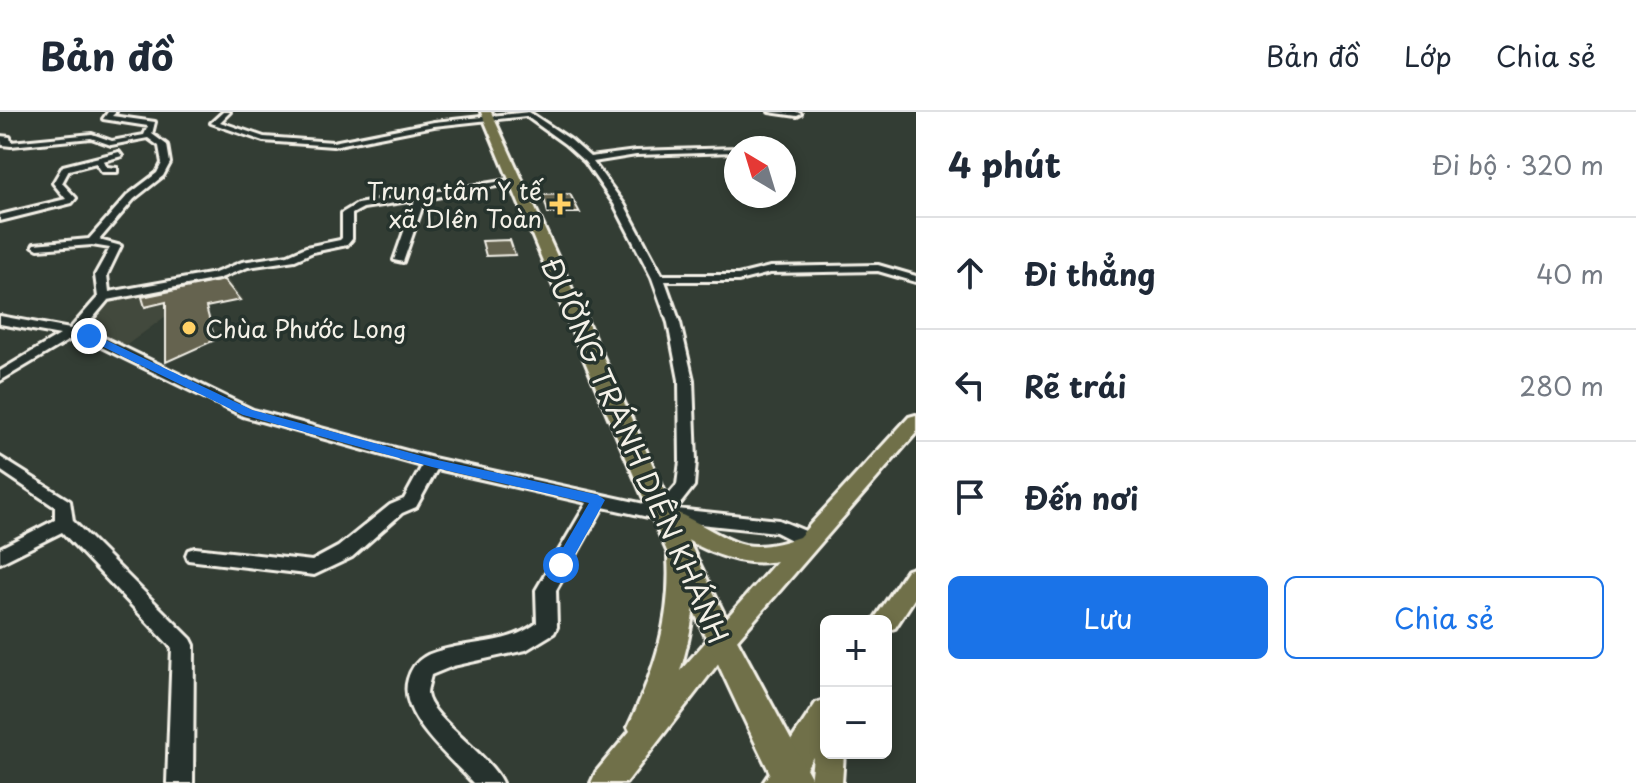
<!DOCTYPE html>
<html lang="vi">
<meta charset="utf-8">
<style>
body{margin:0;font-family:"Playpen Sans",sans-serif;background:#f2f2f3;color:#1f2937}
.controls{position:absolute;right:24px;bottom:24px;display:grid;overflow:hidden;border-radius:12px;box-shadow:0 4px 12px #0003}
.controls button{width:72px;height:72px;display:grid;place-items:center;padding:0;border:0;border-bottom:2px solid #e0e1e3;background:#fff;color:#1f2937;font:40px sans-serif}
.compass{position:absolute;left:724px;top:24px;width:72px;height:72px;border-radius:50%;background:#fff;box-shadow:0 4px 12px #0003;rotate:322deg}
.stop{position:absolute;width:24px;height:24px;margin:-18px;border:6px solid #1a73e8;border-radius:50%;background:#fff}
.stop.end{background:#1a73e8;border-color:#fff;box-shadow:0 2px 8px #0008}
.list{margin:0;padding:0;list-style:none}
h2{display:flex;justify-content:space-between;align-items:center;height:104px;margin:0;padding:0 32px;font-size:34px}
h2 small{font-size:26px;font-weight:400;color:#747a83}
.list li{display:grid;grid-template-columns:52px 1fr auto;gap:24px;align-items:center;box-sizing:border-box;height:112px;padding:0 32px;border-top:2px solid #e0e1e3}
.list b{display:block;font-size:30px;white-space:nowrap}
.list em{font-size:26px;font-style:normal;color:#747a83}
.actions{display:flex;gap:16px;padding:24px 32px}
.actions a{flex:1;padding:18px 0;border:2px solid #1a73e8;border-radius:12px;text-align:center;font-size:28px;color:#1a73e8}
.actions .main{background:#1a73e8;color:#fff}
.icon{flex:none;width:44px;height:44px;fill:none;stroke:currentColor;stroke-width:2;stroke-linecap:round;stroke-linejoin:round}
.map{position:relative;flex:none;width:916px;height:671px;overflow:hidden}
header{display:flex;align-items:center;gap:48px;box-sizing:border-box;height:112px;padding:0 40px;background:#fff;border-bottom:2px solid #e0e1e3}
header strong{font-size:38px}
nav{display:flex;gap:44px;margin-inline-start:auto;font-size:28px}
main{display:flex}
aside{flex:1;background:#fff}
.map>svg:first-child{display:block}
.built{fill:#42493c}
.building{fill:#656450;stroke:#f4f1e8;stroke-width:2}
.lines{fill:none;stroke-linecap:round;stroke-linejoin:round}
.minor-casing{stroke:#f4f1e8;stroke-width:6}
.major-casing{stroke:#f4f1e8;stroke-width:6}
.highway-casing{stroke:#f4f1e8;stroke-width:6}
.minor{fill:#26332d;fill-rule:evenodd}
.major{fill:#6f704a;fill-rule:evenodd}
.highway{fill:#6f704a;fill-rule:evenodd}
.route{fill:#1a73e8}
.poi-dot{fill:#ffd166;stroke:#26332d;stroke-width:3}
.labels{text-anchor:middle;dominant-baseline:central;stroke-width:7;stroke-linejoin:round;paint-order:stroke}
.far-poi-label{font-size:24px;fill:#f4f1e8;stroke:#26332d;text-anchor:end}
.street-label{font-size:28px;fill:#f4f1e8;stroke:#26332d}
</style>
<header>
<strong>Bản đồ</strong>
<nav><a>Bản đồ</a><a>Lớp</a><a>Chia sẻ</a></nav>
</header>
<main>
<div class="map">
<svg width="916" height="671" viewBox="0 0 916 671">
<rect width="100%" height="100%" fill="#333d34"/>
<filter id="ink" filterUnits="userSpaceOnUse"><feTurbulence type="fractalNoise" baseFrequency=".0125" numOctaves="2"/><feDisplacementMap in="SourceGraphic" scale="16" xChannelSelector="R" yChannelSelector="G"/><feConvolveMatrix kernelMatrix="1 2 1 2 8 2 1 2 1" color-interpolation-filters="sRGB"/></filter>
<g filter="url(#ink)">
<path class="built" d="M225,164L243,188L166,204L120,238L82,218L109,186Z"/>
<path class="building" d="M570,82L580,101H548L543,83Z
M510,128L515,143L486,144L482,129Z
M224,168L240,188L206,195L215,228L166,250V190L145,195L142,185Z"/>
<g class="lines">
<defs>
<path id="minor" d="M108,0H116L112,4L155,10L152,22L167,33L170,51L163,64L134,87L99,128L121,134L107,163L109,180L215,161L242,150L288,143L306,135L340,128L342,126V101L357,92L515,67L519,70L425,87L403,150L394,148L415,88L363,96L352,102V127L347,133L313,140L295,148L248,155L218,167L108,188L82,219L94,221L253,298L433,346L658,395L677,373L680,349L679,268L668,211L652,166L614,92L585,50L565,32L526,4L434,14L333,34L263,29L211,11L223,0H230L220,10L264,25L333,30L434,10L529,0L571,28L590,45L636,39L736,36H738L736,40L636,43L593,50L624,92L662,163H738L770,155L878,153L916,164V170L878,159L770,161L738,169H665L680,211L693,268L696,349L694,374L676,397L779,408L817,424L819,429L817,434H803L776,420L662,408L603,395L556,478L557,515L554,521L526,538L453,554L431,563C430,568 427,576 427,582C430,606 490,643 502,671H473C451,646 397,604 408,567C415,543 433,540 455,535C484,529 512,530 537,511L536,478L587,391L437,357L416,395L402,401L352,445L314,463L188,448L186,443L188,438L195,436L312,449L338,435L390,393L404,387L422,354L243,304L85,227L74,225L0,269V259L60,223L0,212V204L70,217L98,185L95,163L110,136L92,133L38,137L33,134L34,132L89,127L128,83L157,61L162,51L159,34L148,26L111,33L91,26L11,34L2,33L0,24L10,25L11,30L92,22L112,29L144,23L148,14L103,7Z
M769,0H797L801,2L797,4Z
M119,40L122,44L103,49L107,55L117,56V60H102L96,51L69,58L62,71L76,86L72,91L0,109V103L66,87L53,71L63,54Z
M0,345L70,389L73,409L191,527L194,533L193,671H167L172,536L62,420L0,451V436L55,408V395L0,358Z"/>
<path id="major" d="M916,303V321L730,536L626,671H591L596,660L630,619L628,615C654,560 672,507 668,445L672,439L680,436L688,439C704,467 689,530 680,559L777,449C731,457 690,431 654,407L651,402L654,397C675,391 718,428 745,433C765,436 781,431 799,425L909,305Z
M916,455V484L895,516L886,519V509H873L907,458Z
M826,587L824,629L826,628V641H844L842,671H810L813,645L797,671H763L816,591Z"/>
<path id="highway" d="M481,0H491L675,402L734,522L814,671H775C667,451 575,226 481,0Z"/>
</defs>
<use href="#minor" class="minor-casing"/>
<use href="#major" class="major-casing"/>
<use href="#highway" class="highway-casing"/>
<use href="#minor" class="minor"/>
<use href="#major" class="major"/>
<use href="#highway" class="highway"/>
</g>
</g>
<path class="route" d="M85,222H93L252,298L433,347L598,383L605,388L567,457H556L553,453L589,391L432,355L243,303L85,226Z"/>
<g class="poi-dot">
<path d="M556 80h8v8h8v8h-8v8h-8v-8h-8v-8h8z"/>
<circle cx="189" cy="216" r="8"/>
</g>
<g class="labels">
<g class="far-poi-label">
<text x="542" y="78">Trung tâm Y tế<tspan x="542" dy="28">xã DIên Toàn</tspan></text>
<text x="205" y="216" text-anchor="start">Chùa Phước Long</text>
</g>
<g class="street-label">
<text transform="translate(636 338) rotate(66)">ĐƯỜNG TRÁNH DIÊN KHÁNH</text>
</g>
</g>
</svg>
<div class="controls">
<button>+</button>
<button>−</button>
</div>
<svg class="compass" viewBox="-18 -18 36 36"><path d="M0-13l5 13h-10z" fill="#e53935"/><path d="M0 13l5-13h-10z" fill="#747a83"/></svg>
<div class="stop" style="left:561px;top:453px"></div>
<div class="stop end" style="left:89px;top:224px"></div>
</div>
<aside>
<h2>4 phút<small>Đi bộ · 320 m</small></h2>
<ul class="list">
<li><svg class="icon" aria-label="ahead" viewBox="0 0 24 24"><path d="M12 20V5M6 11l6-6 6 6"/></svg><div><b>Đi thẳng</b></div><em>40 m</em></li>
<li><svg class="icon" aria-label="left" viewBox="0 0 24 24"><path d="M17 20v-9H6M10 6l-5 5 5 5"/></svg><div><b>Rẽ trái</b></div><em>280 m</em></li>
<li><svg class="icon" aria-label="arrive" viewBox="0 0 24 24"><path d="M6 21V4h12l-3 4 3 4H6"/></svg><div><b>Đến nơi</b></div></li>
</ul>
<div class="actions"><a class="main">Lưu</a><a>Chia sẻ</a></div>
</aside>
</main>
